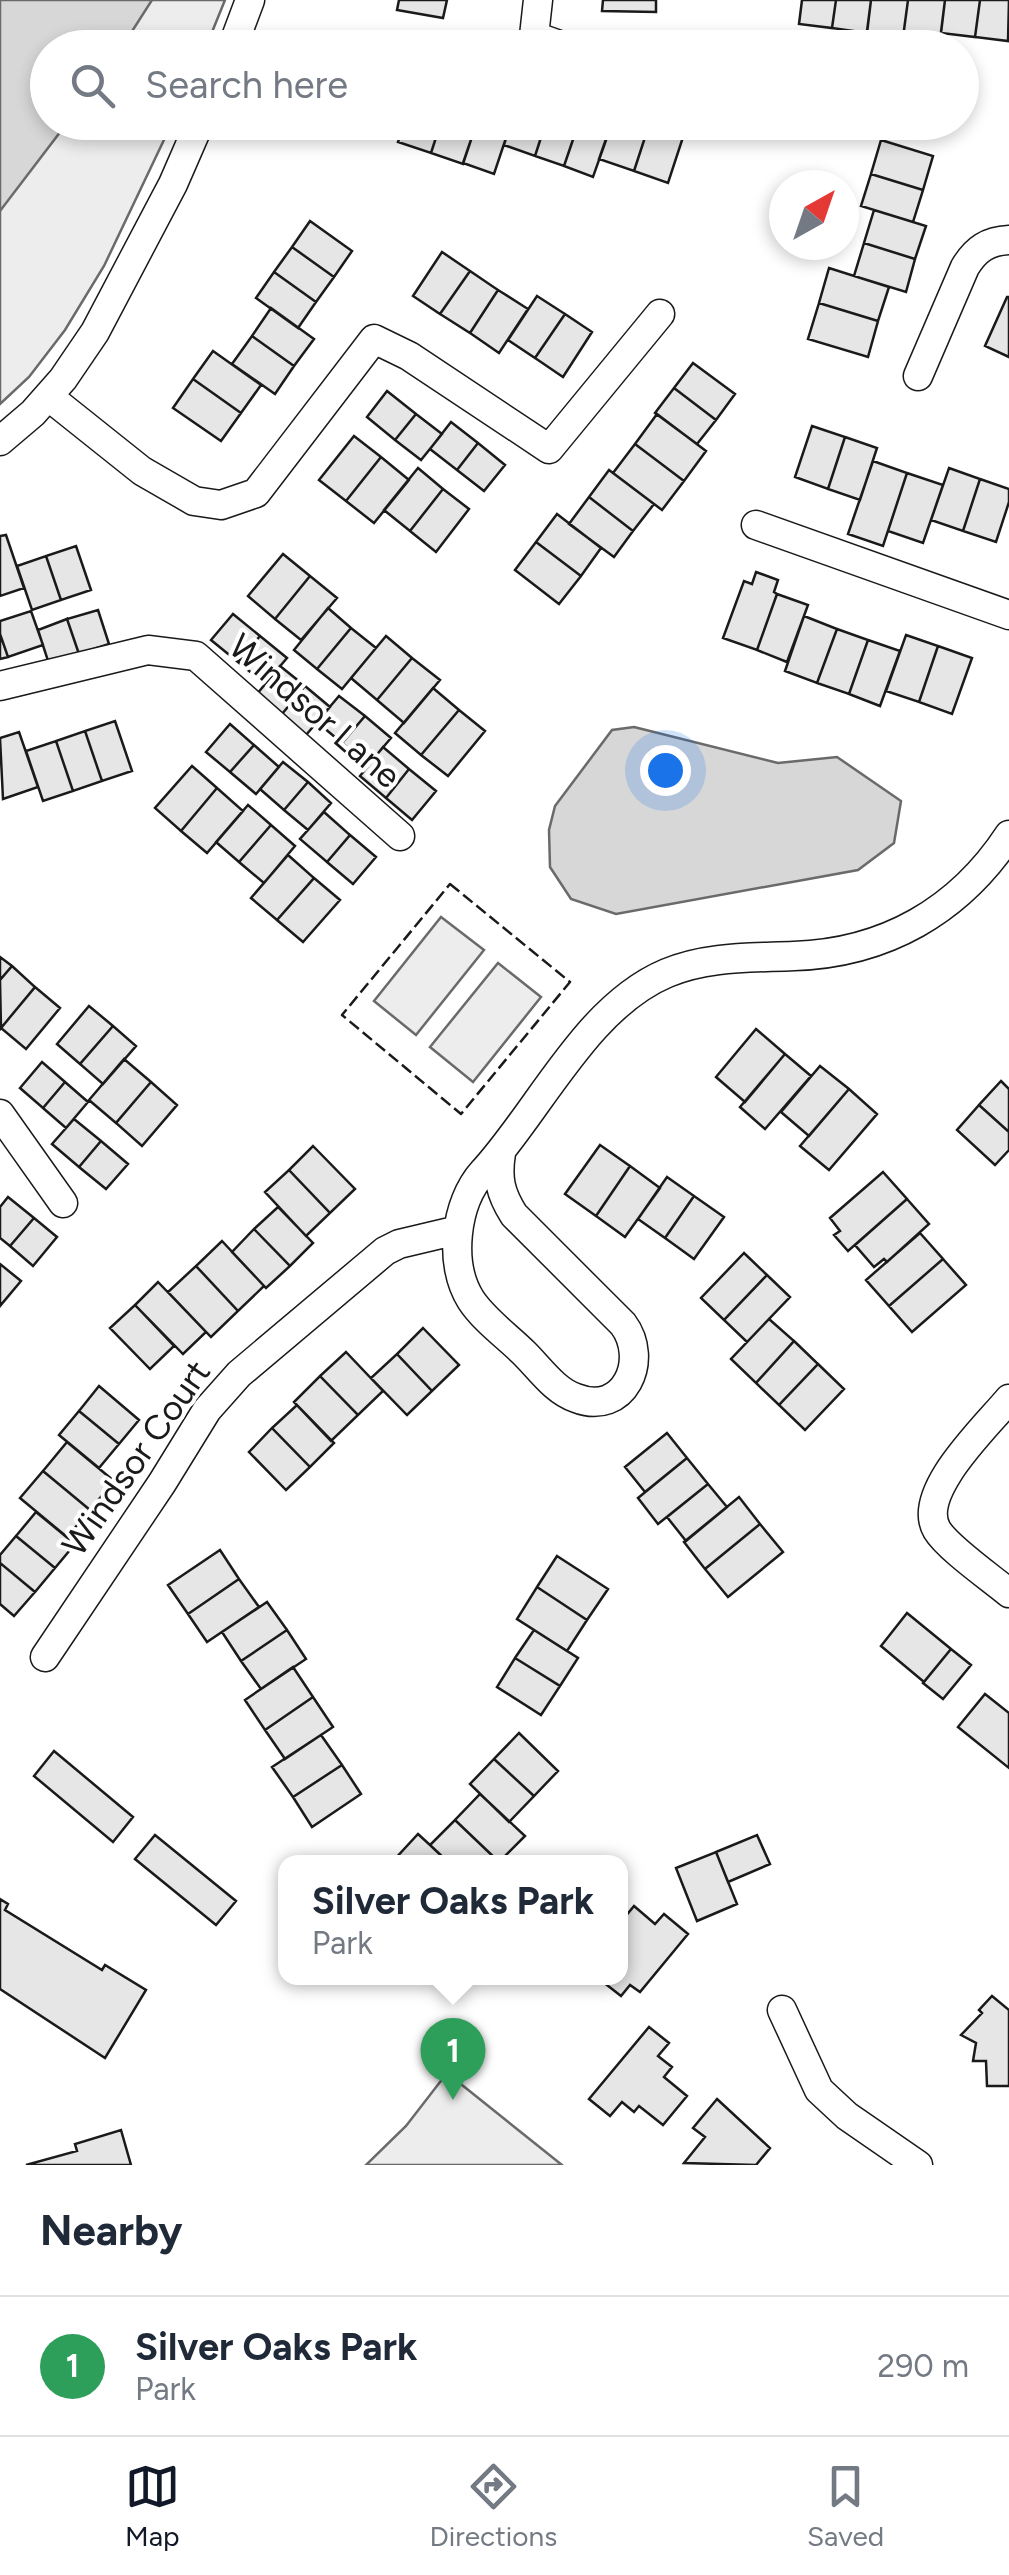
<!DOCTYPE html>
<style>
body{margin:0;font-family:Figtree,sans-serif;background:#f6f6f7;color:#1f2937}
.compass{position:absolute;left:769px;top:170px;width:90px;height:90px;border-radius:50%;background:#fff;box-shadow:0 5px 15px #0003;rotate:40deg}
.you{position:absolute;left:665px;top:770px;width:35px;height:35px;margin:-25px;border:8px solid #fff;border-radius:50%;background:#1a73e8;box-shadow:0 0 0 15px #1a73e833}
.badge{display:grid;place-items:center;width:65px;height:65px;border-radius:50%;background:#111827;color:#fff;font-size:32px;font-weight:700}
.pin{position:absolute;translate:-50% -82px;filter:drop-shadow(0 2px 5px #0008)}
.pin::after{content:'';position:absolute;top:52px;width:35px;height:30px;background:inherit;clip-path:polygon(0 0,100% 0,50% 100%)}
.popup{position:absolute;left:278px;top:1855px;width:350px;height:130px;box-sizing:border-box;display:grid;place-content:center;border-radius:20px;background:#fff;filter:drop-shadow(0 2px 8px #0005);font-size:32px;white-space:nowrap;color:#747a83}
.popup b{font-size:38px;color:#1f2937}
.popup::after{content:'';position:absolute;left:50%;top:100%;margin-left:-20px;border:20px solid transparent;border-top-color:#fff}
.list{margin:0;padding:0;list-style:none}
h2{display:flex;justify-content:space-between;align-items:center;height:130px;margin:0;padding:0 40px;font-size:42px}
h2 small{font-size:32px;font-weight:400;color:#747a83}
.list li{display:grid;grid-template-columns:65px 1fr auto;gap:30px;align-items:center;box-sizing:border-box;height:140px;padding:0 40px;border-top:2px solid #e0e1e3}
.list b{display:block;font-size:38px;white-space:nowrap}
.list p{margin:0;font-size:32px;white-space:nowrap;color:#747a83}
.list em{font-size:32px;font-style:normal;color:#747a83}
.icon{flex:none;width:55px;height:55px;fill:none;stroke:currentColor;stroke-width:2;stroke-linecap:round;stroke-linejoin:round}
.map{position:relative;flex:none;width:1009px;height:2165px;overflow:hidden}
.search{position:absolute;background:#fff;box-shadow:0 5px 15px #0003;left:30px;right:30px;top:30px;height:110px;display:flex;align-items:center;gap:25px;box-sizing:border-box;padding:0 35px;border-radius:55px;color:#747a83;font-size:38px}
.sheet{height:270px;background:#fff}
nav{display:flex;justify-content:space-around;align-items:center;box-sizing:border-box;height:140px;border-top:2px solid #e0e1e3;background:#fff;font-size:28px;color:#747a83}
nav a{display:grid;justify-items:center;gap:5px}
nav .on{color:#111827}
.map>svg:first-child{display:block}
.built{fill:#ededed;stroke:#6a6a6a;stroke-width:2.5}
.water{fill:#d7d7d7;stroke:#6a6a6a;stroke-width:2.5}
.building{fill:#e6e6e6;stroke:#1a1a1a;stroke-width:2.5}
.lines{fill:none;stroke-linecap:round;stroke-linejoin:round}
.street-casing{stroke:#1a1a1a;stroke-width:31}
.street{stroke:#fff;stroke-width:28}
.fence{stroke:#1a1a1a;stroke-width:2.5;stroke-dasharray:12 5;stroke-linecap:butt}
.labels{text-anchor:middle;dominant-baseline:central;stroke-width:8;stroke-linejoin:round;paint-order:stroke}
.street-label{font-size:35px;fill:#1a1a1a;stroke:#fff}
</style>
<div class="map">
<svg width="1009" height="2165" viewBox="0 0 1009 2165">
<rect width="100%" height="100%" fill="#fff"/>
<path class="built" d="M0,0H225L206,47L48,48V122L172,123L104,266L65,330L29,377L0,404Z
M441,917L484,950L416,1035L374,1001Z
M498,963L541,997L473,1082L430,1047Z
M447,2073L562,2165H366L406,2126Z"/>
<path class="water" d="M0,0H152L122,47L48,48V122L67,123L0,211Z
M634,727L778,763L837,757L901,801L894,843L858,870L616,914L571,899L550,867L549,830L555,806L612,730Z"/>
<path class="building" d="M399,0H447L443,18L397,10Z
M603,0H656V12L602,11Z
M802,0H836L832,28L799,24Z
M836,0H871L867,33L832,28Z
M871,0H908L902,45L866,39Z
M908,0H945L939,48L902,45Z
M945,0H980L975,37L941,33Z
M980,0H1009L1008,41L975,37Z
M405,122H441L431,153L398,142Z
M441,122H477L463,164L431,153Z
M477,122L510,126L494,174L463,163Z
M511,122H546L535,156L504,145Z
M546,122H579L564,166L535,156Z
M579,122L610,129L593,177L564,166Z
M612,122H650L634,171L599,159Z
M650,122H669L686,128L668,183L634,171Z
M881,140L933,156L923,190L871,174Z
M871,174L923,190L913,222L861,206Z
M874,210L926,226L915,259L864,243Z
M310,221L352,251L334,277L292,247Z
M864,243L915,259L906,292L854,276Z
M292,247L334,277L316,302L274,272Z
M442,252L470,271L440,314L413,296Z
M829,268L889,287L878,321L819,303Z
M470,271L498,290L470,333L440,314Z
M274,272L316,302L298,328L256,298Z
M498,290L528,309L499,353L470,333Z
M537,296L565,314L535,358L508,340Z
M1007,297H1009V357L985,346Z
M819,303L878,321L868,357L808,339Z
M271,308L314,339L294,366L252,336Z
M565,314L592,332L563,377L535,358Z
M252,336L294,366L275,394L232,364Z
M213,351L261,385L241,413L193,379Z
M693,363L735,394L716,420L674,388Z
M193,379L241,413L221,441L173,408Z
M674,388L716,420L697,444L655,413Z
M387,391L416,414L395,440L367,417Z
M416,414L442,434L421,460L395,440Z
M657,414L706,451L684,481L635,444Z
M451,422L478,443L457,470L430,449Z
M812,426L845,437L828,489L795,477Z
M354,436L381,457L346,501L319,480Z
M845,437L877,448L860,500L828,489Z
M478,443L505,465L484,491L457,470Z
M635,444L684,481L662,510L613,473Z
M381,457L409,480L374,523L346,501Z
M873,461L907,473L883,546L848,534Z
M418,468L443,489L410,531L384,510Z
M949,468L980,479L963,531L931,520Z
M609,470L654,504L633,531L589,497Z
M907,473L943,485L923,543L888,531Z
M980,479L1009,489V502L996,542L963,531Z
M443,489L469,509L436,552L410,531Z
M589,497L633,531L614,557L569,524Z
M557,514L601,548L581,576L536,542Z
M6,535L24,588L0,596V536Z
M536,542L581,576L559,604L515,570Z
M76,546L91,590L61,600L46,556Z
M283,554L310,576L275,619L248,596Z
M46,556L61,600L32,610L17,566Z
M756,572L778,580L774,592L777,594L757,650L723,638L744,581L752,584Z
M310,576L337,598L301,640L275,619Z
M777,594L808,605L787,662L757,650Z
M328,608L351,628L317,669L294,650Z
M98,610L109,644L79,654L67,619Z
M31,611L43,645L8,657L0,634V621Z
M233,614L260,636L238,662L211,640Z
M804,616L837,629L817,683L785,671Z
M67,619L79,654L49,664L38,630Z
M351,628L376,648L342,689L317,669Z
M837,629L868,640L849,694L817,683Z
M0,634L8,657L0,659Z
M906,635L938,646L919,702L886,691Z
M260,636L287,658L265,684L238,662Z
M386,636L412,658L377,700L351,678Z
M868,640L900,651L880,706L849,694Z
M938,646L972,658L952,714L919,702Z
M412,658L440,680L404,723L377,700Z
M280,666L305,686L282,714L257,694Z
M305,686L330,707L306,735L282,714Z
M433,688L459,710L421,755L395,733Z
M339,696L365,716L342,743L317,722Z
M459,710L485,731L448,776L421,755Z
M365,716L391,738L368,765L342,743Z
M115,721L132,771L102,781L85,731Z
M230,724L254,745L230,772L206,752Z
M85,731L102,781L73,791L56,741Z
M19,732L38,787L3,799L0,738Z
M56,741L73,791L43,801L26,751Z
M254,745L279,767L256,794L230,772Z
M383,747L409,769L386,798L360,776Z
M283,762L308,782L284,810L260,789Z
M192,766L217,788L181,831L155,808Z
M409,769L436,791L412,820L386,798Z
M308,782L331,803L308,830L284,810Z
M217,788L243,811L207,853L181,831Z
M248,805L271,825L239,862L216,842Z
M324,812L350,835L327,862L300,839Z
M271,825L295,846L264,883L239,862Z
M350,835L376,857L353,884L327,862Z
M288,855L314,878L277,920L251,898Z
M314,878L340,900L303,942L277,920Z
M0,957L12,966L0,980Z
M12,966L35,987L1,1028L0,980Z
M35,987L60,1008L26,1049L1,1028Z
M89,1006L113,1026L80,1064L57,1044Z
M113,1026L136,1046L103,1084L80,1064Z
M756,1029L785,1054L745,1102L716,1077Z
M785,1054L811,1076L765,1129L740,1107Z
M124,1059L151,1082L116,1123L89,1100Z
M42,1062L65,1082L43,1108L20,1088Z
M820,1066L849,1089L809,1136L781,1112Z
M1001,1081L1009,1089V1132L979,1105Z
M65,1082L88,1102L66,1128L43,1108Z
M151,1082L177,1105L142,1146L116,1123Z
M849,1089L877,1114L829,1170L800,1146Z
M979,1105L1009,1132V1150L995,1165L957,1130Z
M74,1119L101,1141L79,1167L52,1144Z
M101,1141L128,1164L106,1189L79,1167Z
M600,1145L630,1166L596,1216L565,1194Z
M313,1146L355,1189L330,1213L289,1170Z
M630,1166L660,1188L625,1237L596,1216Z
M289,1170L330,1213L306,1236L265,1192Z
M883,1172L907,1199L848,1251L834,1235L840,1231L830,1218Z
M667,1177L694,1196L665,1238L638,1219Z
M694,1196L724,1217L694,1259L665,1238Z
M8,1197L34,1218L10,1246L0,1238V1207Z
M907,1199L929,1224L887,1262L884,1259L874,1267L855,1245Z
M278,1207L313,1243L290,1266L254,1229Z
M34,1218L57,1237L33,1266L10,1246Z
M254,1229L290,1266L266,1288L232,1252Z
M920,1233L943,1259L889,1306L866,1280Z
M222,1241L264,1286L238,1311L196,1266Z
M744,1253L767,1275L724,1320L701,1298Z
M943,1259L966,1285L912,1332L889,1306Z
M0,1264L21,1281L0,1306Z
M196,1266L238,1311L211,1337L168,1292Z
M767,1275L790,1297L747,1342L724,1320Z
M158,1282L206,1332L183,1354L135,1305Z
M135,1305L174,1346L150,1369L110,1328Z
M769,1319L794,1341L756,1383L731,1359Z
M423,1328L459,1365L432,1391L397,1354Z
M794,1341L818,1364L779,1405L756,1383Z
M346,1352L383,1391L358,1415L320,1376Z
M397,1354L432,1391L407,1415L371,1378Z
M818,1364L844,1389L805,1430L779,1405Z
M320,1376L358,1415L331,1441L294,1402Z
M99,1386L139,1420L119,1444L79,1411Z
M297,1405L334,1443L310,1467L272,1428Z
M79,1411L119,1444L99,1468L59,1435Z
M272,1428L310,1467L286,1490L249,1452Z
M667,1433L687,1458L645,1492L625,1467Z
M67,1442L114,1481L90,1510L43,1471Z
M687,1458L708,1484L658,1524L638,1498Z
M43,1471L90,1510L67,1537L20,1498Z
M708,1484L727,1507L686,1541L667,1517Z
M739,1497L760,1524L705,1569L684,1542Z
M36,1512L75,1544L55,1568L16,1536Z
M760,1524L783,1552L728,1597L705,1569Z
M16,1536L55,1568L35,1592L0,1563V1555Z
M220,1550L239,1579L188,1614L168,1585Z
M557,1556L608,1589L587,1620L537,1587Z
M0,1563L35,1592L14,1616L0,1604Z
M239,1579L259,1607L207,1642L188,1614Z
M537,1587L587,1620L567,1651L517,1619Z
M267,1602L287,1630L241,1661L222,1632Z
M907,1613L951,1649L924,1682L881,1646Z
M287,1630L306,1659L261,1689L241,1661Z
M534,1630L578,1658L560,1686L515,1658Z
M951,1649L971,1665L943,1699L923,1683Z
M515,1658L560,1686L541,1715L497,1687Z
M293,1667L313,1697L265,1730L245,1700Z
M985,1694L1009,1713V1768L958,1727Z
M313,1697L333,1727L285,1759L265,1730Z
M519,1733L558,1771L534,1796L494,1759Z
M321,1735L342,1765L293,1797L272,1767Z
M54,1751L133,1817L113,1842L34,1776Z
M494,1759L534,1796L509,1822L470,1784Z
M342,1765L361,1794L312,1827L293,1797Z
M480,1794L525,1836L499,1862L455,1820Z
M455,1820L499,1862H448L430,1845Z
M418,1834L430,1845L448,1862H397L394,1860Z
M155,1835L236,1901L216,1925L135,1859Z
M757,1835L770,1864L728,1882L716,1852Z
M716,1852L737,1904L697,1921L676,1868Z
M0,1899L8,1904L5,1910L102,1970L105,1965L146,1990L105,2058L0,1989Z
M634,1906L655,1924L664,1914L688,1934L640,1992L630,1985L621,1996L598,1978H620V1923Z
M992,1996L1009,2010V2086H987L986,2061H973L976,2043L961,2035L982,2013L979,2010Z
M649,2027L669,2043L658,2056L672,2067L664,2077L687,2096L663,2125L639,2106L634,2112L622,2102L610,2116L589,2099Z
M717,2099L770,2148L756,2165L684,2163L705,2137L693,2128Z
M121,2130L131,2165H26L77,2151L75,2144Z"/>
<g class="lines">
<defs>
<path id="street" d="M538,0L534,36L568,48
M232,48L250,0
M918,376L965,267C976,249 988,241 1009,240
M48,396L142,471L194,501L221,505L256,493L374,339L409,356L549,449L660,314
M0,441L33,413L63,379L95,332L173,184L200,122
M756,525L1009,615
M0,686L148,650L196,656L400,836
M0,1114L63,1203
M501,1153C497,1178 500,1193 514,1215L623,1324C650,1360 624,1417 576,1398C555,1391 540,1369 525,1354C508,1337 484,1320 471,1300C448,1264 455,1203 483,1172C540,1110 586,1007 667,973C707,956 751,958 794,956C885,953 959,911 1009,835
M1009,1399C986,1427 915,1493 937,1530C948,1548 991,1578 1009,1593
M45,1657L162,1483L207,1410L239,1374L385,1251L399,1244L458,1230
M782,2010L819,2090L847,2116L918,2165"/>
</defs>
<use href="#street" class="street-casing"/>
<use href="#street" class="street"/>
<path class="fence" d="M450,884L570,982L461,1114L342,1015Z"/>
</g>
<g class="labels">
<g class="street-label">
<text transform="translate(315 711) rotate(41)">Windsor Lane</text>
<text transform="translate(136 1458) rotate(-55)">Windsor Court</text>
</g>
</g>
</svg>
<svg class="compass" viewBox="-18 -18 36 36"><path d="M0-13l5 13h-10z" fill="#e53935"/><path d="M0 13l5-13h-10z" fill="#747a83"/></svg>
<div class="you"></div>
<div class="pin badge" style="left:453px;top:2100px;background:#2e9e5b">1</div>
<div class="popup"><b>Silver Oaks Park</b>Park</div>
<div class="search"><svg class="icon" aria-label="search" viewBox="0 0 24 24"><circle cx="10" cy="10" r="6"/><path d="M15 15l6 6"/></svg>Search here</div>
</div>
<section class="sheet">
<h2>Nearby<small></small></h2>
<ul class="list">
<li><span class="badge" style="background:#2e9e5b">1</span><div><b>Silver Oaks Park</b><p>Park</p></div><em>290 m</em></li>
</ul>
</section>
<nav>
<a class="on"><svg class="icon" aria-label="map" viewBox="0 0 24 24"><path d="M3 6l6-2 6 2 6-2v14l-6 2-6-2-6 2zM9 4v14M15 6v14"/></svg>Map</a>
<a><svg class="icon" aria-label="directions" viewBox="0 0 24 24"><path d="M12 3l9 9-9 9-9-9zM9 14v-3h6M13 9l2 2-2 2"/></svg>Directions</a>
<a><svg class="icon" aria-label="saved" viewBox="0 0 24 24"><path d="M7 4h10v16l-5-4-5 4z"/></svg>Saved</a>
</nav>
